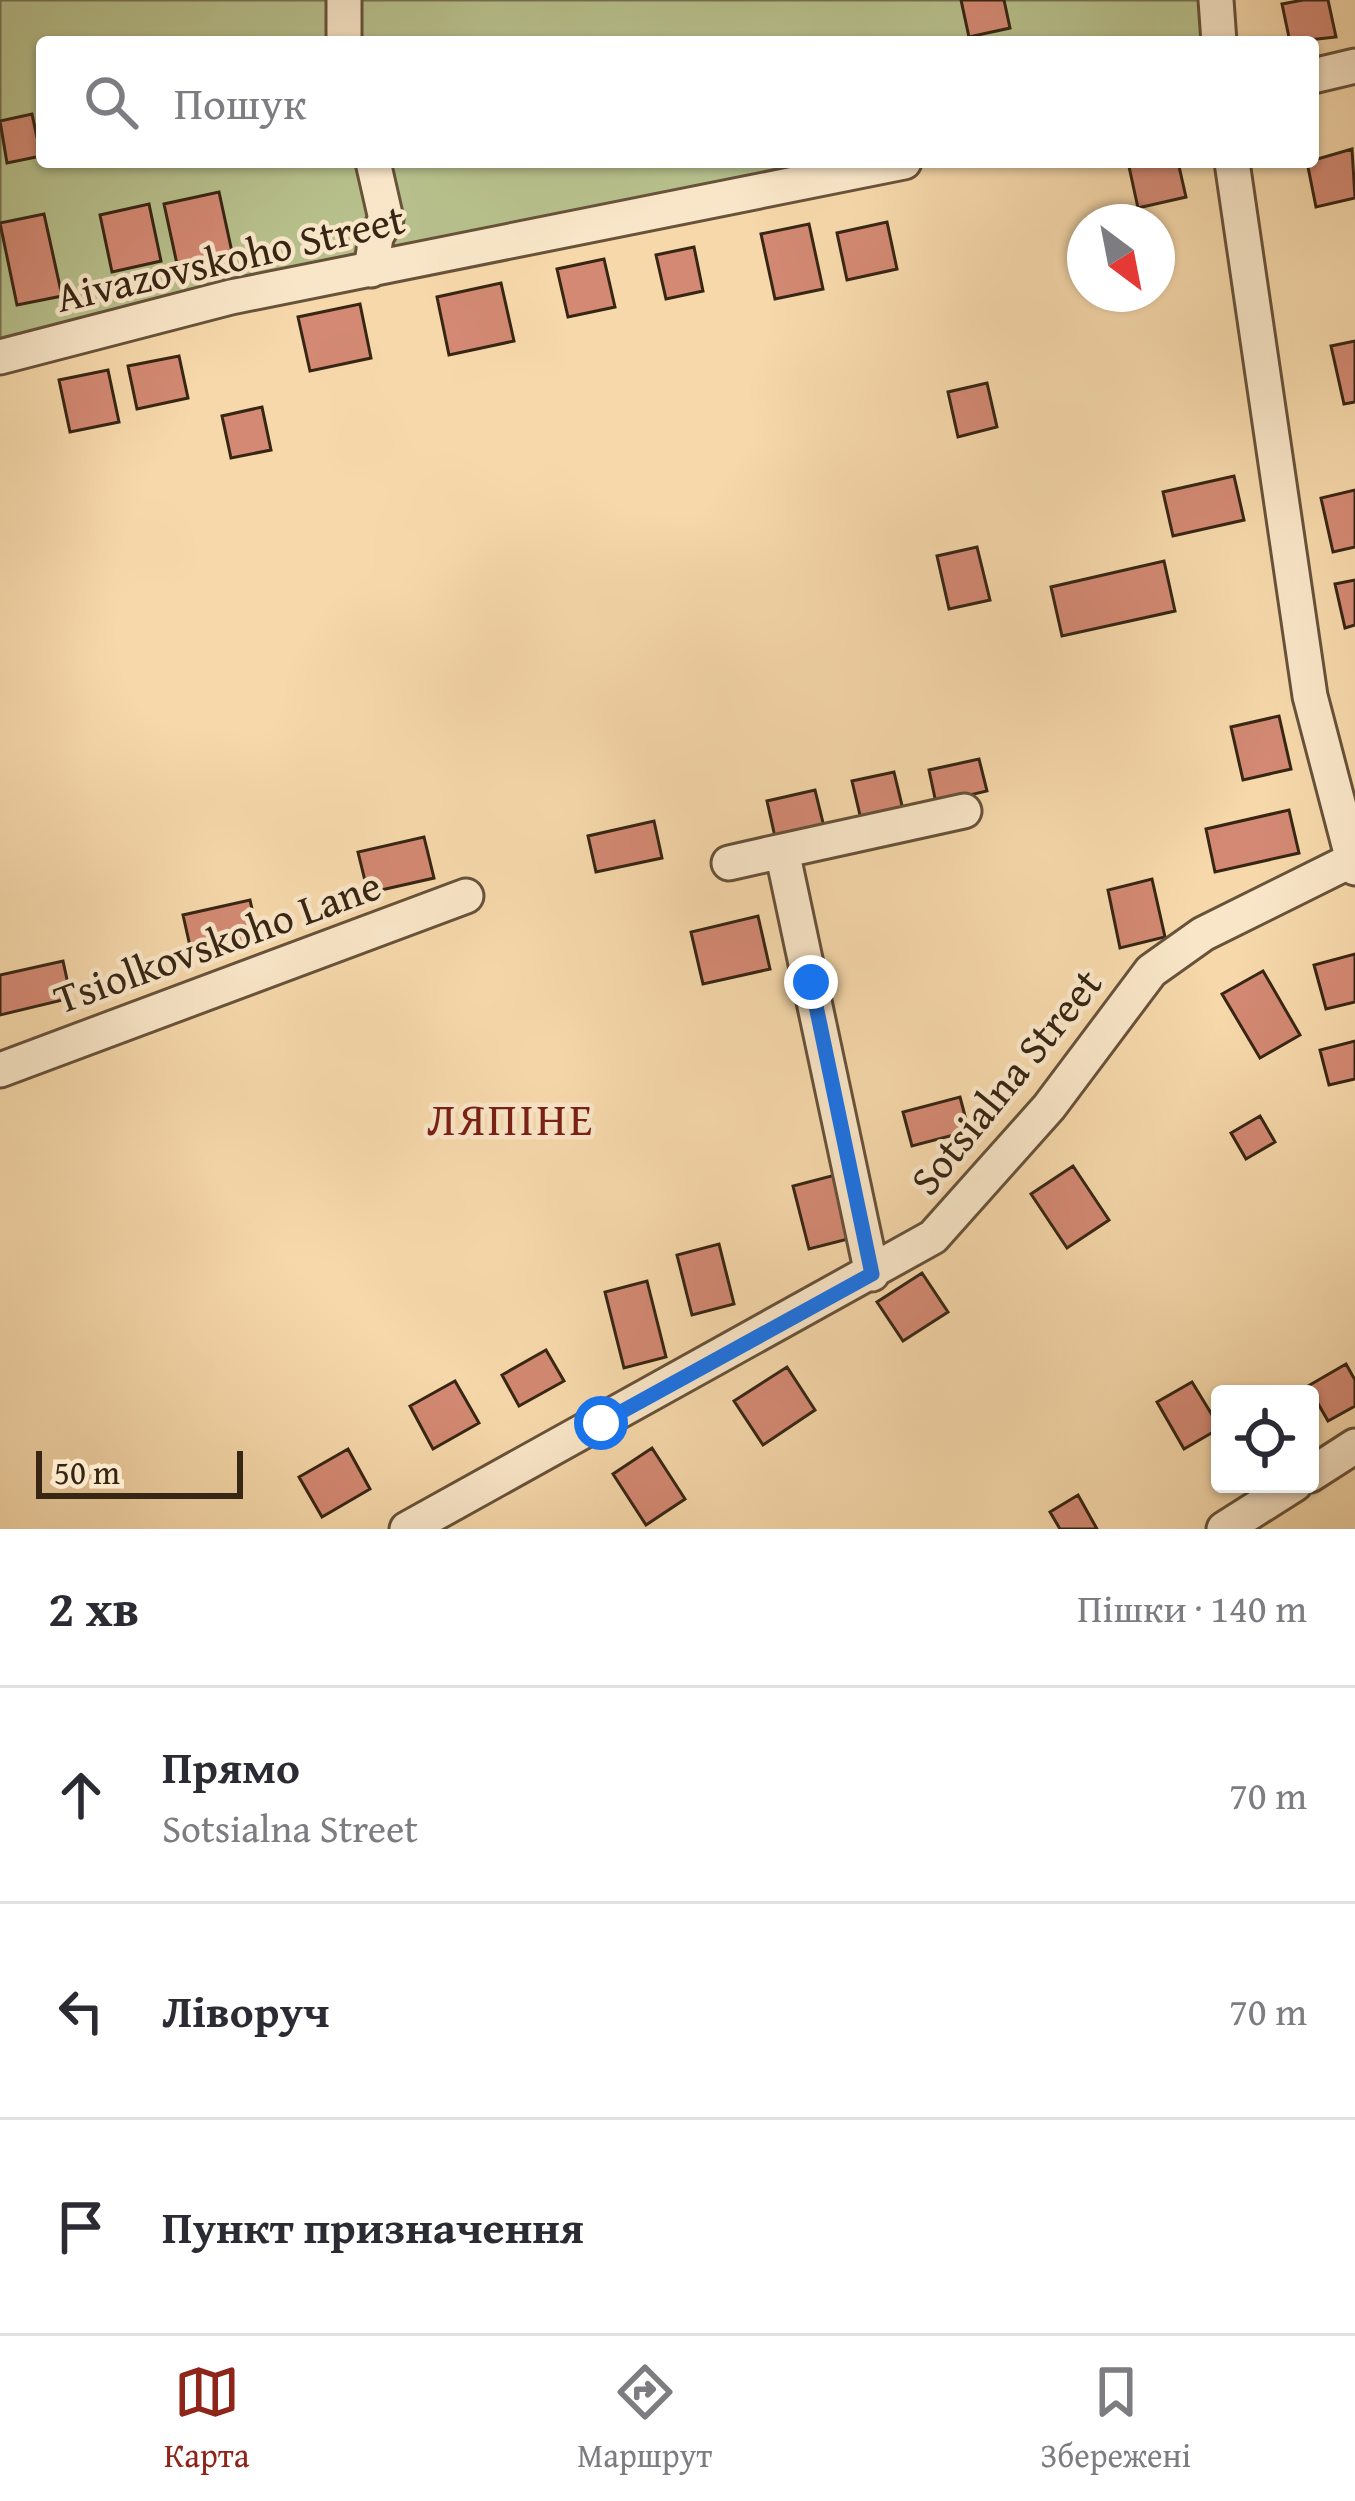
<!DOCTYPE html>
<html lang="uk">
<meta charset="utf-8">
<style>
body{margin:0;font-family:"Gentium Book Plus",serif;background:#f2f2f3;color:#2b2b33}
.controls{position:absolute;right:36px;bottom:36px;display:grid;overflow:hidden;border-radius:12px;box-shadow:0 3px 9px #0004}
.controls button{width:108px;height:108px;display:grid;place-items:center;padding:0;border:0;border-bottom:3px solid #e1e1e2;background:#fff;color:#2b2b33;font:60px sans-serif}
.compass{position:absolute;left:1067px;top:204px;width:108px;height:108px;border-radius:50%;background:#fff;box-shadow:0 3px 9px #0004;rotate:148deg}
.scale{position:absolute;left:36px;bottom:30px;width:207px;box-sizing:border-box;padding-left:12px;border:6px solid #372614;border-top:0;font-size:33px;line-height:42px;white-space:nowrap;color:#372614;-webkit-text-stroke:9px #f9e6c8;paint-order:stroke}
.stop{position:absolute;width:36px;height:36px;margin:-27px;border:9px solid #1a73e8;border-radius:50%;background:#fff}
.stop.end{background:#1a73e8;border-color:#fff;box-shadow:0 3px 12px #0008}
.list{margin:0;padding:0;list-style:none}
h2{display:flex;justify-content:space-between;align-items:center;height:156px;margin:0;padding:0 48px;font-size:51px}
h2 small{font-size:39px;font-weight:400;color:#7c7c81}
.list li{display:grid;grid-template-columns:78px 1fr auto;gap:36px;align-items:center;box-sizing:border-box;height:216px;padding:0 48px;border-top:3px solid #e1e1e2}
.list b{display:block;font-size:45px;white-space:nowrap}
.list p{margin:0;font-size:39px;white-space:nowrap;color:#7c7c81}
.list em{font-size:39px;font-style:normal;color:#7c7c81}
.icon{flex:none;width:66px;height:66px;fill:none;stroke:currentColor;stroke-width:2;stroke-linecap:round;stroke-linejoin:round}
.map{position:relative;flex:none;width:1355px;height:1529px;overflow:hidden}
.search{position:absolute;background:#fff;box-shadow:0 3px 9px #0004;left:36px;right:36px;top:36px;height:132px;display:flex;align-items:center;gap:30px;box-sizing:border-box;padding:0 42px;border-radius:12px;color:#7c7c81;font-size:45px}
.sheet{height:804px;background:#fff}
nav{display:flex;justify-content:space-around;align-items:center;box-sizing:border-box;height:168px;border-top:3px solid #e1e1e2;background:#fff;font-size:33px;color:#7c7c81}
nav a{display:grid;justify-items:center;gap:6px}
nav .on{color:#8f2418}
.map>svg:first-child{display:block}
.green{fill:#b7c08c;stroke:#777350;stroke-width:3}
.building{fill:#d38973;stroke:#372614;stroke-width:3}
.lines{fill:none;stroke-linecap:round;stroke-linejoin:round}
.minor-casing{stroke:#67523a;stroke-width:39}
.minor{stroke:#f9e6c8;stroke-width:33}
.route{stroke:#1a73e8;stroke-width:15}
.labels{text-anchor:middle;dominant-baseline:central;stroke-width:9;stroke-linejoin:round;paint-order:stroke}
.street-label{font-size:42px;fill:#372614;stroke:#f9e6c8}
.neighbourhood-label{font-size:45px;letter-spacing:3px;fill:#7a1f14;stroke:#f9e6c8}
</style>
<div class="map">
<svg width="1355" height="1529" viewBox="0 0 1355 1529">
<rect width="100%" height="100%" fill="#f6d8aa"/>
<filter id="stains"><feTurbulence type="fractalNoise" baseFrequency=".00167" numOctaves="4"/><feColorMatrix values="0 0 0 0 .2 0 0 0 0 .09 0 0 0 0 .02 0 0 0 .5 -.17"/></filter>
<radialGradient id="worn" r=".72"><stop offset=".6" stop-color="#630" stop-opacity="0"/><stop offset="1" stop-color="#630" stop-opacity=".3"/></radialGradient>
<path class="green" d="M0,0H1216L1219,42H42V162H904L0,357Z"/>
<path class="building" d="M961,0H1004L1010,28L969,37Z
M1303,0H1328L1336,37L1290,42L1282,4Z
M32,114L41,156L7,163L0,121Z
M1352,149L1355,198L1316,207L1307,162Z
M1128,162H1178L1186,197L1138,208Z
M219,192L235,266L180,278L164,204Z
M149,204L161,261L112,272L100,215Z
M44,214L62,296L17,305L0,223Z
M887,222L897,269L847,280L837,233Z
M809,224L823,289L775,299L761,234Z
M694,247L703,291L666,299L656,255Z
M604,259L615,307L568,317L557,269Z
M501,283L514,341L449,355L437,297Z
M360,304L371,358L310,371L298,317Z
M1355,341V402L1344,404L1331,346Z
M179,356L188,398L137,409L128,366Z
M108,370L119,422L70,432L59,380Z
M987,383L997,427L958,437L948,392Z
M262,407L271,450L231,458L222,416Z
M1234,476L1244,520L1173,536L1163,492Z
M1355,490V547L1333,552L1321,498Z
M977,547L990,600L949,609L937,556Z
M1164,561L1175,611L1062,636L1051,587Z
M1355,580V625L1345,628L1335,584Z
M1279,716L1291,769L1243,780L1231,727Z
M979,759L987,791L936,803L929,770Z
M894,772L905,818L863,828L852,781Z
M815,790L826,835L777,846L767,801Z
M1289,810L1299,853L1215,872L1206,829Z
M654,821L662,858L596,872L588,836Z
M424,837L434,878L368,893L358,852Z
M1152,879L1165,937L1120,948L1108,890Z
M250,900L259,940L192,955L183,915Z
M758,916L770,969L703,984L691,932Z
M1355,954V1002L1326,1009L1314,965Z
M63,961L71,998L0,1015V975Z
M1263,971L1300,1035L1260,1058L1222,994Z
M1355,1041V1079L1329,1085L1320,1050Z
M960,1097L969,1131L912,1146L903,1112Z
M1260,1116L1275,1142L1246,1159L1231,1133Z
M1073,1166L1109,1220L1067,1248L1031,1194Z
M839,1174L856,1237L809,1249L793,1186Z
M719,1244L734,1304L692,1315L677,1255Z
M922,1273L948,1312L903,1341L877,1302Z
M647,1281L666,1357L624,1368L605,1292Z
M546,1350L564,1381L519,1406L502,1375Z
M1346,1364L1355,1380V1406L1328,1421L1308,1386Z
M787,1367L815,1410L763,1445L734,1401Z
M455,1381L479,1423L433,1449L410,1406Z
M1192,1382L1220,1428L1184,1449L1157,1402Z
M652,1448L685,1499L646,1525L613,1474Z
M348,1449L370,1489L322,1517L299,1477Z
M1078,1495L1097,1529H1060L1050,1512Z"/>
<g class="lines">
<defs>
<path id="minor" d="M344,0V42
M1216,0L1219,42
M1313,76L1355,66
M1232,162L1310,696L1355,868
M371,270L376,237L386,219L373,162
M0,357L231,297L904,162
M782,851L964,811
M729,863L782,851L872,1274
M0,1070L466,896
M1310,1475L1355,1446
M407,1529L933,1237L1049,1107L1151,971L1203,934L1352,860
M1224,1529L1295,1484"/>
</defs>
<use href="#minor" class="minor-casing"/>
<use href="#minor" class="minor"/>
</g>
<g class="lines">
<path class="route" d="M601,1423L872,1274L811,982"/>
</g>
<g class="labels">
<g class="street-label">
<text transform="translate(230 257) rotate(-13)">Aivazovskoho Street</text>
<text transform="translate(217 941) rotate(-20)">Tsiolkovskoho Lane</text>
<text transform="translate(1005 1081) rotate(-51)">Sotsialna Street</text>
</g>
<g class="neighbourhood-label">
<text x="511" y="1118">ЛЯПІНЕ</text>
</g>
</g>
<rect width="100%" height="100%" filter="url(#stains)"/>
<rect width="100%" height="100%" fill="url(#worn)"/>
</svg>
<div class="controls">
<button><svg class="icon" aria-label="locate" viewBox="0 0 24 24"><circle cx="12" cy="12" r="6"/><path d="M12 2v4M12 18v4M2 12h4M18 12h4"/></svg></button>
</div>
<svg class="compass" viewBox="-18 -18 36 36"><path d="M0-13l5 13h-10z" fill="#e53935"/><path d="M0 13l5-13h-10z" fill="#7c7c81"/></svg>
<div class="scale">50 m</div>
<div class="stop" style="left:601px;top:1423px"></div>
<div class="stop end" style="left:811px;top:982px"></div>
<div class="search"><svg class="icon" aria-label="search" viewBox="0 0 24 24"><circle cx="10" cy="10" r="6"/><path d="M15 15l6 6"/></svg>Пошук</div>
</div>
<section class="sheet">
<h2>2 хв<small>Пішки · 140 m</small></h2>
<ul class="list">
<li><svg class="icon" aria-label="ahead" viewBox="0 0 24 24"><path d="M12 20V5M6 11l6-6 6 6"/></svg><div><b>Прямо</b><p>Sotsialna Street</p></div><em>70 m</em></li>
<li><svg class="icon" aria-label="left" viewBox="0 0 24 24"><path d="M17 20v-9H6M10 6l-5 5 5 5"/></svg><div><b>Ліворуч</b></div><em>70 m</em></li>
<li><svg class="icon" aria-label="arrive" viewBox="0 0 24 24"><path d="M6 21V4h12l-3 4 3 4H6"/></svg><div><b>Пункт призначення</b></div></li>
</ul>
</section>
<nav>
<a class="on"><svg class="icon" aria-label="map" viewBox="0 0 24 24"><path d="M3 6l6-2 6 2 6-2v14l-6 2-6-2-6 2zM9 4v14M15 6v14"/></svg>Карта</a>
<a><svg class="icon" aria-label="directions" viewBox="0 0 24 24"><path d="M12 3l9 9-9 9-9-9zM9 14v-3h6M13 9l2 2-2 2"/></svg>Маршрут</a>
<a><svg class="icon" aria-label="saved" viewBox="0 0 24 24"><path d="M7 4h10v16l-5-4-5 4z"/></svg>Збережені</a>
</nav>
